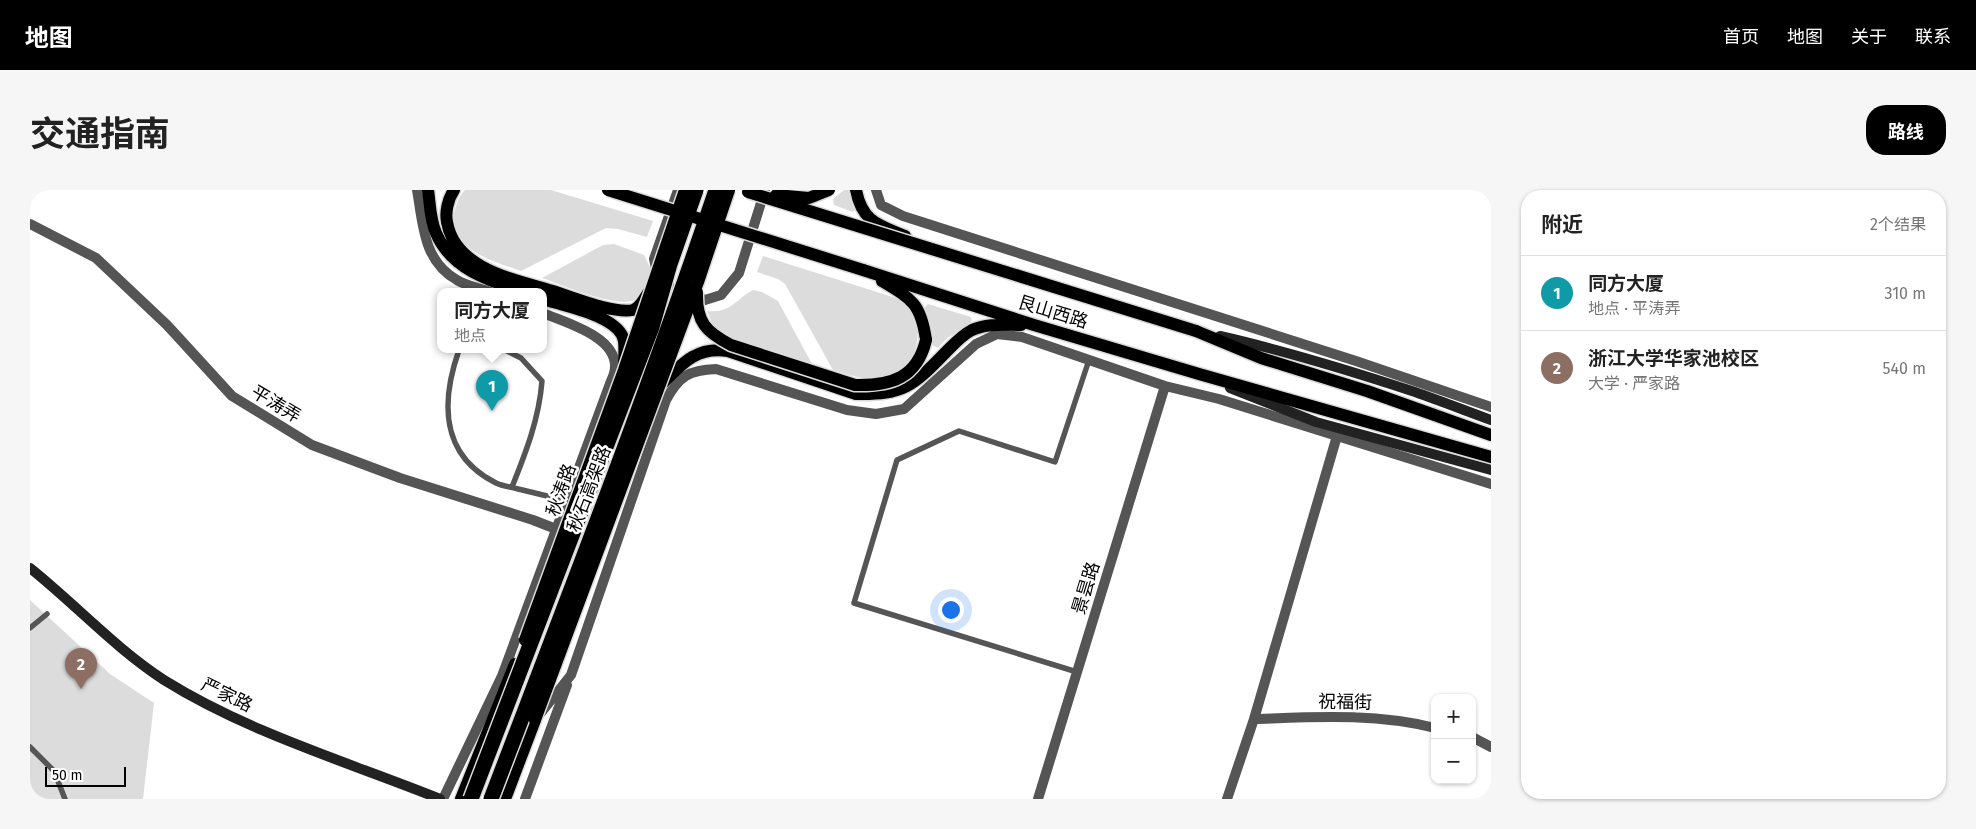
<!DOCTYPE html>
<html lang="zh">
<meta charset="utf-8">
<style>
body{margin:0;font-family:"Fira Sans","Noto Sans SC",sans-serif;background:#f6f6f6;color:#222}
.controls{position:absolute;right:15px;bottom:15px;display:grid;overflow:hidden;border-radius:10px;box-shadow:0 1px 4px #0004}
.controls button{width:45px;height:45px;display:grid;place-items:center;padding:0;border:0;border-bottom:1px solid #e0e0e0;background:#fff;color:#222;font:25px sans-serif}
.scale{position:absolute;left:15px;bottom:12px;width:81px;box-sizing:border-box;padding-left:5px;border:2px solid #000;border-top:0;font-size:14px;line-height:18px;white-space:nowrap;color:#000;-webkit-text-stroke:4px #fff;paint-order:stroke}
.you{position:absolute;left:920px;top:419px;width:18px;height:18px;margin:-12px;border:4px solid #fff;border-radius:50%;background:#1a73e8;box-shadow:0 0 0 8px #1a73e833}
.badge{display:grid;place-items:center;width:32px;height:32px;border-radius:50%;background:#000;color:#fff;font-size:16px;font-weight:700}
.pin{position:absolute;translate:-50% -41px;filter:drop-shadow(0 1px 2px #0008)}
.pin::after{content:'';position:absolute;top:26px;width:18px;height:15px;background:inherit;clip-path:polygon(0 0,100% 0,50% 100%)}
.popup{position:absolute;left:407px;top:98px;width:110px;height:65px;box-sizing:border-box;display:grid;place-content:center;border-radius:10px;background:#fff;filter:drop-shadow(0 1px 4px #0005);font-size:16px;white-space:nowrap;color:#767676}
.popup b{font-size:19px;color:#222}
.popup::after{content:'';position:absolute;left:50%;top:100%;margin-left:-10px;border:10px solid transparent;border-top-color:#fff}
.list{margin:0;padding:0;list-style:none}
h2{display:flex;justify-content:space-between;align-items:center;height:65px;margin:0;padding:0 20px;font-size:21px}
h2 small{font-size:16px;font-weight:400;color:#767676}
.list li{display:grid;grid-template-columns:32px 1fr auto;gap:15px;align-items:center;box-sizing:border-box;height:75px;padding:0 20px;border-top:1px solid #e0e0e0}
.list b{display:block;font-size:19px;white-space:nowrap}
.list p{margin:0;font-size:16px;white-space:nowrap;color:#767676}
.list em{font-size:16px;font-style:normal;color:#767676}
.map{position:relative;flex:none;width:1461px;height:609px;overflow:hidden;border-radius:20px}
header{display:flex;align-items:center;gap:30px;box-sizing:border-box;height:70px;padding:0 25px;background:#000;color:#fff}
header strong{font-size:24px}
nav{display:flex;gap:28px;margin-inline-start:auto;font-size:18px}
.intro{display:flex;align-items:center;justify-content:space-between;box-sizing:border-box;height:120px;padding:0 30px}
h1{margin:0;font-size:35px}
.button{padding:12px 22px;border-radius:20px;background:#000;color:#fff;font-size:18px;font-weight:700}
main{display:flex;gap:30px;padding:0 30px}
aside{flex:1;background:#fff;border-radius:20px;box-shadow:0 1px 4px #0004}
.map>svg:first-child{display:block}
.green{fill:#dcdcdc}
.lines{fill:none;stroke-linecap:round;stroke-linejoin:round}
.primary-casing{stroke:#dbdbdb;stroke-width:15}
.lane{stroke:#555;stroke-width:5.5}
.street{stroke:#555;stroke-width:10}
.secondary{stroke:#222;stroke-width:10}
.primary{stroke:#000;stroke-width:12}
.primary-bridge-casing{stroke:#dbdbdb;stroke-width:15;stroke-linecap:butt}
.highway-bridge-casing{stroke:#dbdbdb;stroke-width:18;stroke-linecap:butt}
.primary-bridge{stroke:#000;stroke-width:12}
.highway-bridge{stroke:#000;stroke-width:15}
.labels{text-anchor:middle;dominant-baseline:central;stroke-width:5;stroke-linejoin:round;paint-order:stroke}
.street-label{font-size:18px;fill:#000;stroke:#fff}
</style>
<header>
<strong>地图</strong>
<nav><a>首页</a><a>地图</a><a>关于</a><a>联系</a></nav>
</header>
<div class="intro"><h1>交通指南</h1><a class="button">路线</a></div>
<main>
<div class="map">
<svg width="1461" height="609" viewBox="0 0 1461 609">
<rect width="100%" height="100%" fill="#fff"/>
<path class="green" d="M435,0H521L623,31L617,47L588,39L576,38L491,81C463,71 422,61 424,25C425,17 429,6 435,0Z
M814,0H821L827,18L823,22L804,15L803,9Z
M584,54L614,65L621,79C618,86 617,98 612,105C598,125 531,94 512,88L573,55Z
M733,66L869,109C873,112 879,115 881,119C884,122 885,129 886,133C892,161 878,182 849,188C834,191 818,184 803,180L755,94L748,89L727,82Z
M723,100L732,102L748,111L782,174L695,146L683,136L677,121C702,123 703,111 723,100Z
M898,114L941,127L942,134L917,148L908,158L902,155V140L894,118Z
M0,410L80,484L124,513L113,609H0Z"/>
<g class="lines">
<defs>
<path id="primary" d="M398,0C400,13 400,30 406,43C421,79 459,91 494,102
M424,0C418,9 415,22 417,32C425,80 487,90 526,102C545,108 584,124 603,120C610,118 614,109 618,103
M826,0C832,32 849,35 875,46
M833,80L1004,135L1169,184L1461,267
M852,91C882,109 891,114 896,150
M513,109C534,116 590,126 594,151C595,160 594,170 594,179
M1166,141L1231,168L1337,201L1461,245
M628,198C650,176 664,156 698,161L826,204C874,205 883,196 916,162C924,154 932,145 942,140C957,133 975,135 991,135
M431,609L485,474
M475,609L505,530"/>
</defs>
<use href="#primary" class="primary-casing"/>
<path class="lane" d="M429,160C411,211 410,265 466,293C472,296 481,297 488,299C505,303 521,307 537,311
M475,160L491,168L512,191C509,229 496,262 482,297
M0,438L17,424
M1047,482L824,413L867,270L929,241L1025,272L1059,170
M0,557L24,581L35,609"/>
<path class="street" d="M387,0C393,34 393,71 427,90C436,96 450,98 460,102
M648,0L624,69L627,83L630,91L653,105L675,110L691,105L709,83L735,0
M846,0L851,15L873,26L1326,171L1461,217
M0,34L66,68L137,135L202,206L282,255L370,288L503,330L526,339
M513,123C536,133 585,146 585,176C585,181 583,187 581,191
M636,210C649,186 659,180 686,179L817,220L846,224L874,219L946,154L967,144L992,147L1135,196L1189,209L1461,294
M510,524L541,485L636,210L632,207
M1224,529C1285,527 1345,523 1405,538
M1442,547L1461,557
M413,609L472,486L581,191L617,198L619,192
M495,609L537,495
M1008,609L1135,196
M1197,609L1224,529L1307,246"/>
<path class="secondary" d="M1190,146C1256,161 1321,181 1385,202C1411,211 1436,221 1461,230
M1200,198L1286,232L1461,280
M0,378C45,414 85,458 134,490C219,543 318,572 410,609"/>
<use href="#primary" class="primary"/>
<defs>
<path id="primary-bridge" d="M578,0L833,80
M718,2L1166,141
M746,5L779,8L799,0
M667,102C666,132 676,142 701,155L825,195C861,196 887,188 896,150
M495,450L594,180L655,0
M505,530L668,92L699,0"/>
<path id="highway-bridge" d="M441,609L622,137L640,74L666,0
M461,609C538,407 617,205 686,0"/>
</defs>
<use href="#primary-bridge" class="primary-bridge-casing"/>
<use href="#highway-bridge" class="highway-bridge-casing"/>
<use href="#primary-bridge" class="primary-bridge"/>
<use href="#highway-bridge" class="highway-bridge"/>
</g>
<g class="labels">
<g class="street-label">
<text transform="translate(1023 122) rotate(17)">艮山西路</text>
<text transform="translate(246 214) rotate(31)">平涛弄</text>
<text transform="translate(559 299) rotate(-69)">秋石高架路</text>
<text transform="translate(531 300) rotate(-70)">秋涛路</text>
<text transform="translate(1056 398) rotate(-73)">景昙路</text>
<text transform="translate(197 505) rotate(26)">严家路</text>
<text transform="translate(1315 512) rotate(1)">祝福街</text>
</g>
</g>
</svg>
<div class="controls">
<button>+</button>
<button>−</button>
</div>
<div class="scale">50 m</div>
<div class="you"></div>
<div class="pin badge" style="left:462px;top:221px;background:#0f9aa8">1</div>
<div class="popup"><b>同方大厦</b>地点</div>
<div class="pin badge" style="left:51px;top:499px;background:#8d6e63">2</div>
</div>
<aside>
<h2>附近<small>2个结果</small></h2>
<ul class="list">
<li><span class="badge" style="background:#0f9aa8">1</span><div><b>同方大厦</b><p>地点 · 平涛弄</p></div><em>310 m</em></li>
<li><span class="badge" style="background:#8d6e63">2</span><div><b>浙江大学华家池校区</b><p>大学 · 严家路</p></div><em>540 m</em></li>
</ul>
</aside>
</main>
